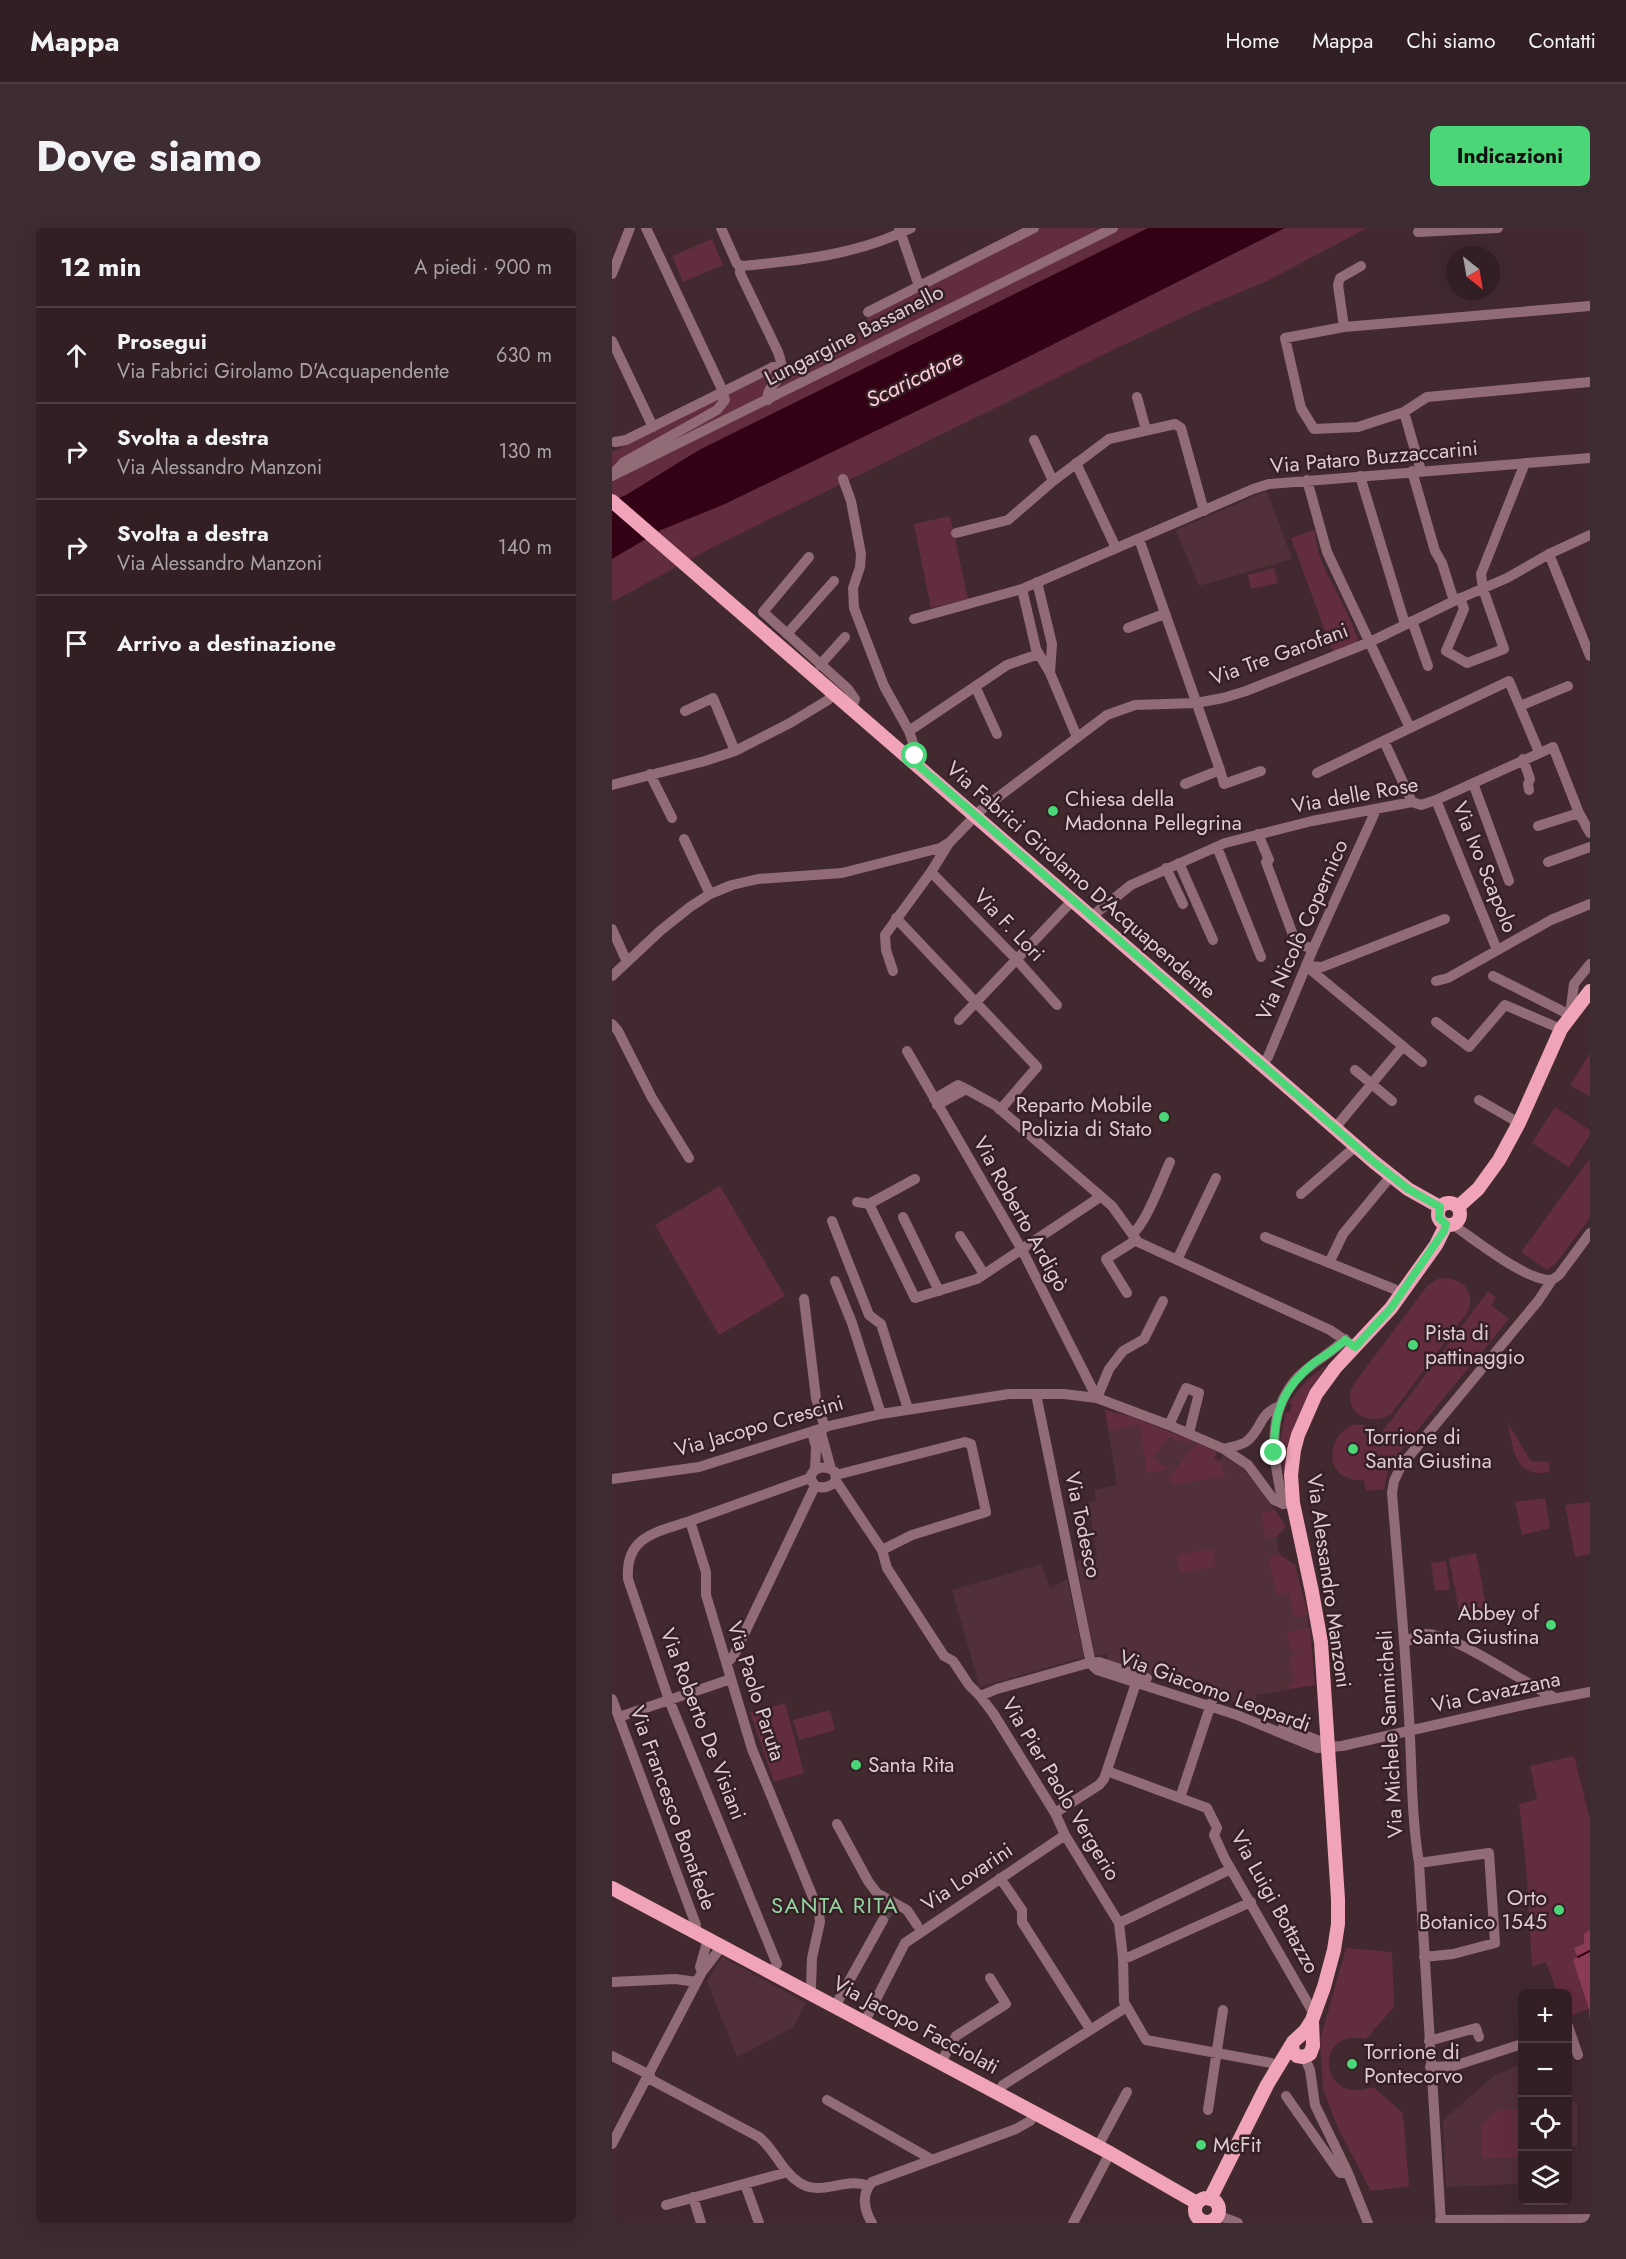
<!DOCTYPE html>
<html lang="it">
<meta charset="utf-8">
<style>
body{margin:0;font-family:Jost,sans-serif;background:#3d2c31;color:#f1f3f6}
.controls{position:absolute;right:18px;bottom:18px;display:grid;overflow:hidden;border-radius:9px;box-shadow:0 6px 24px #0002}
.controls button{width:54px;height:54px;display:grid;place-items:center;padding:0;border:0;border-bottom:2px solid #4d3d41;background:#321f24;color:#f1f3f6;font:30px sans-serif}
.compass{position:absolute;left:834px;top:18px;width:54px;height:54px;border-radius:50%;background:#321f24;box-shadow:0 6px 24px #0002;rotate:149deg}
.stop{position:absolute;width:18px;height:18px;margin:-14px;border:4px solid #4bd677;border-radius:50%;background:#fff}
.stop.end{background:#4bd677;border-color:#fff;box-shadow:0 2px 6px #0008}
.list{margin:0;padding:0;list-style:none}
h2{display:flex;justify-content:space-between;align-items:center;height:78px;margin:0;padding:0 24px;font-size:26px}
h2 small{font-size:20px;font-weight:400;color:#a8a2a6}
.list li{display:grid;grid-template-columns:39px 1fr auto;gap:18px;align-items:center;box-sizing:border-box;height:96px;padding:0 24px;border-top:2px solid #4d3d41}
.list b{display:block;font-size:22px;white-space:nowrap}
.list p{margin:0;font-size:20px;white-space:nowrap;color:#a8a2a6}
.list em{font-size:20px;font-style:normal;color:#a8a2a6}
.icon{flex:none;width:33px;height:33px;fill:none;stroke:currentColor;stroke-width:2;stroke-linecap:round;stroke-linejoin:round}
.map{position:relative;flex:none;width:978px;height:1995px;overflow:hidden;border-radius:9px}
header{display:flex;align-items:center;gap:36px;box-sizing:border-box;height:84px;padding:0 30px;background:#321f24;border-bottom:2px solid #4d3d41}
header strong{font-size:28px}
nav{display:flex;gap:33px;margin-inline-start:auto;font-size:21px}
.intro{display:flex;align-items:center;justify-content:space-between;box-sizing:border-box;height:144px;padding:0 36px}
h1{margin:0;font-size:42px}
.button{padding:15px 27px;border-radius:9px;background:#4bd677;color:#111;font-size:21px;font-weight:700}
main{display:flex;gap:36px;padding:0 36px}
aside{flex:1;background:#321f24;border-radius:9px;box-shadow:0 6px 24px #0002}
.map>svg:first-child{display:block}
.built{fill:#51303a}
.green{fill:#622d3f}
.forest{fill:#8b3b57}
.water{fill:#330015}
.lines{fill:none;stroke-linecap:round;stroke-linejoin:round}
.stream{stroke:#330015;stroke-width:2}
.minor-tunnel{stroke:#594148;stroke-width:10;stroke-dasharray:10 5;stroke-linecap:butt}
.minor{stroke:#916b76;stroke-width:10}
.major{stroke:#f0a3b9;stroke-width:14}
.route{stroke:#4bd677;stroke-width:8}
.poi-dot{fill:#4bd677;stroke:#371f26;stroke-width:2}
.labels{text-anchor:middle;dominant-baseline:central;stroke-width:5;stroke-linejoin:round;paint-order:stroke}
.street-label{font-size:21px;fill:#ddccd0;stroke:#371f26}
.poi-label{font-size:21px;fill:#ddccd0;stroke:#371f26;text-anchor:start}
.water-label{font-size:22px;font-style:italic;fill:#fecedb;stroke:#371f26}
.neighbourhood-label{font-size:22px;letter-spacing:1.5px;fill:#92d5a0;stroke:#371f26}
</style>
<header>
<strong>Mappa</strong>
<nav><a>Home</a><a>Mappa</a><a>Chi siamo</a><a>Contatti</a></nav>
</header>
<div class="intro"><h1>Dove siamo</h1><a class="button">Indicazioni</a></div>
<main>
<aside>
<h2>12 min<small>A piedi · 900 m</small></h2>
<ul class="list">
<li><svg class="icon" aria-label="ahead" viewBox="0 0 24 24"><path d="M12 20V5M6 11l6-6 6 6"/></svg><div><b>Prosegui</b><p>Via Fabrici Girolamo D'Acquapendente</p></div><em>630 m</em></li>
<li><svg class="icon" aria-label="right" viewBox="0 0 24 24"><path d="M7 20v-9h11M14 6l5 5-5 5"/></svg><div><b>Svolta a destra</b><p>Via Alessandro Manzoni</p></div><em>130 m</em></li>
<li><svg class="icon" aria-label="right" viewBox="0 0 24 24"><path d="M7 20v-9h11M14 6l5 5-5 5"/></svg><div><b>Svolta a destra</b><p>Via Alessandro Manzoni</p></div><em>140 m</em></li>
<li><svg class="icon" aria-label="arrive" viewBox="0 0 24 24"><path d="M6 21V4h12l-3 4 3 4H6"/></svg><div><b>Arrivo a destinazione</b></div></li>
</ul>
</aside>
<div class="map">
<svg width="978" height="1995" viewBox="0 0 978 1995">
<rect width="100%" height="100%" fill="#422930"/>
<path class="built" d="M655,263L680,331L587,358L564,302Z
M493,1182L520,1189L578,1212L605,1224L602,1231L608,1233L611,1227L615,1229L629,1238L654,1270L674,1298L664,1310L668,1328L683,1337L695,1384L703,1457L644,1467V1481L573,1455L496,1433L494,1426L483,1428L464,1333L485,1328L476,1274L484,1272L482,1262L505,1257Z
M430,1336L438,1361L455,1351L472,1429L368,1459L340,1362Z
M110,1729L194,1775L181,1800L125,1829L95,1753Z
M904,1838L910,1845V1956L834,1959L831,1892L882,1848Z
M956,1867L965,1876V1918L956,1919V1954Z"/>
<path class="green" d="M422,0H755L655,53L595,78L507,119L101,319L0,374V224L162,142L174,145L239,111L253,99L256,86Z
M100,11L111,37L71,54L60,28Z
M338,288L356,371L319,380L302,296Z
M703,302C704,334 723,357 735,385C739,393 742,402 746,411L745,414L721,425L679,310Z
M662,340L666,355L639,361L636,347Z
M978,825V869L958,857Z
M943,879L978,902V907L957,939L920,915Z
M978,930V990L943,1036L935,1042L909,1024Z
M108,958L173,1068L107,1107L43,997Z
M834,1050C853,1052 864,1066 855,1085L779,1186C765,1196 739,1191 738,1170C737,1162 743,1155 747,1149L816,1057L826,1051Z
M876,1063L884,1070L879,1077L897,1091L793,1217L777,1239L772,1261L754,1263L752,1252C697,1254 724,1182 756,1199C760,1201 764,1205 767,1208Z
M715,1136C692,1171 675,1206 672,1249L668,1213L674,1184H678L680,1176L677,1175L695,1152Z
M493,1182L520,1189L578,1212L575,1216L557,1209L541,1229L556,1241L535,1245L528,1197L497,1202Z
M895,1194L919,1233L937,1234L938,1244C902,1251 902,1222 895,1194Z
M587,1216L605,1224L602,1231L608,1233L613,1248L559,1257L557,1251L577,1223Z
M933,1270L938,1300L910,1307L903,1274Z
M978,1274V1326L963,1329L953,1277Z
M663,1282L674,1298L665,1308L653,1310L649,1285Z
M601,1321L604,1339L568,1345L565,1327Z
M864,1325L875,1382L848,1387L837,1330Z
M668,1327L683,1337L696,1387L681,1390L678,1365L664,1366L657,1329Z
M834,1333L838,1361L823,1363L819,1335Z
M698,1400L703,1457L677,1461L676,1456L682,1454L677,1431L687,1422L685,1421L681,1424L678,1421L675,1404Z
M173,1475L192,1545L162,1554L138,1484Z
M218,1482L223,1502L187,1512L181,1492Z
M962,1528L978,1591V1794L977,1781L956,1789V1766L945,1765L934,1734L920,1739L914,1636L907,1576L925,1571L918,1538Z
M734,1720L780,1724L782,1779L754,1811C708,1800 706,1859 741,1862C747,1863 755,1860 761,1859L791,1885L797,1958L759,1963L726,1900L711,1861L708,1812Z
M887,1881H910V1930H870L869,1897Z"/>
<path class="forest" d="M978,1702V1794L977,1781L961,1732L965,1728L962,1720L972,1716V1706Z"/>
<path class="water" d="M536,0H673L414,130L113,276L49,302L0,331V273L14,267L87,222Z"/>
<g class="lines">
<path class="stream" d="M966,1729L978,1723"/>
<path class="minor-tunnel" d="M271,1692L280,1677"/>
<path class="minor" d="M109,0L125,36L130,38C190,32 245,27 299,0
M287,0L307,58
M806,4L886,0
M128,38V45L166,124C178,155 152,155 156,172
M0,46L18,0
M978,78L732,99L673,110L689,180L702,201L746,199L792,184L815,169L978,154
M256,84L422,0
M732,99L726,57L728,50L749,38
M0,113L41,199
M525,169L534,202
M792,184L809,243
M422,212L441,253
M3,214L14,212L161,139L170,137
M464,235L504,320
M800,243L823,323L830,335L842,373
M0,247L12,234L105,182L113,172L108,157L34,0
M0,248L501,0
M748,248L793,396
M231,251L239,273L249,326L248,339L241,360L242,380L272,458L297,503L304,524L300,532
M695,252L715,324L798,500L705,545
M344,305L396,292L441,253L497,211L563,196L569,200L592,283
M527,311L608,542L573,556
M937,326L978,428
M197,329L151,384L236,461L243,471L240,480
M425,354L440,416L438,445
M410,361L424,421L438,445L465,509
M848,370L852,381L834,423L855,435L892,421L871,361L869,346L913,235
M302,391L410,361L641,261L657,256L978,230
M800,393L816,438
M516,400L552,386
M175,406L222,353
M208,437L233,409
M363,458L385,506
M908,478L956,458
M73,483L101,470L123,523
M798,500L897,453L927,524
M297,503L395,437L427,426
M772,513L800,574
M911,531L918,551L916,556L917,562
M608,542L612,556L649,543
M38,546L60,590
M861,555L897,653
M0,557L93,533L123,523L178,495L216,472L222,465
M824,572L885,722
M926,598L967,585
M646,606L657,632L654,634L684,715L701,721
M72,611L98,666
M605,619L649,729
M936,634L978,619
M567,635L601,712
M554,640L571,676
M319,644L405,732L445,777
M479,689L519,657L613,615L700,593L800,574L809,577L824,572L941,519L967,585L978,605
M284,690L425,839L388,882
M0,701L15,734
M694,738L810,834
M694,738L710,739L833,691
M281,743L274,722L273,707L319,644L337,615
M0,748L48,703L78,679L98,666L120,657L146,651L230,645L328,620L338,614L369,582L495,487L523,477L584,475L611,470L634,463L758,414L842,373L895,350L937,326L978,307
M881,748L958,787
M824,753L836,750L939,692L978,676
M958,787L962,756L978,736
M347,792L460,673
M824,794L857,819L893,777L949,801
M0,796L6,803L40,870L77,930
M295,823L410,1022L485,1170
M649,837L656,829L701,721L764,582
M743,842L780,873
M354,861L383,877L500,978L526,1014L718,1102L743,1119
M322,871L346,857L354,861L325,877
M867,872L907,895
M723,900L791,818
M303,951L257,976L303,1070L365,1051L488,969
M689,966L744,918
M245,974L257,976
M291,989L327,1063
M220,993L257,1087L269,1096L296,1181
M842,996L847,1001C867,1015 917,1054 940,1052
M520,1006C534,996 550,951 558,934
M348,1008L372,1046
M653,1009L782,1061L789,1066
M565,1032L604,950
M717,1035L731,1006L779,948
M223,1053L240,1095L269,1186
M515,1065L494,1031L524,1012
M192,1071L204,1170L213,1200
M424,1166L479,1436
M485,1170L497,1141L511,1123L532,1111L551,1073
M557,1197L574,1160L587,1165L577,1205
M208,1201L219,1241
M200,1204L204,1219L203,1242
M612,1221C620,1218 629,1218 635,1213C650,1201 647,1185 668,1178
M224,1247L353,1214L359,1216L374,1284L300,1307L270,1322
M0,1251L87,1239L217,1198L269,1186L397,1166H452L485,1170L557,1197L612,1221L636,1237L662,1272L671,1276L681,1275
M224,1253C218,1259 211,1261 203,1258L198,1250C201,1239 214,1236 223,1244L224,1253L270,1322L275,1340L332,1428L341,1433L357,1457L368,1468L381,1485L443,1585L453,1607L507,1695L511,1730L512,1774L534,1812L654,1834L659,1835L664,1842
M671,1276C662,1232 652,1186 686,1149C700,1134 719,1126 733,1111
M78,1293C45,1304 13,1308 16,1351L57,1472L165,1736L160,1744
M792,1415C799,1411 805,1406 814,1406C844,1406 912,1456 944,1470
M114,1433L118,1432L122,1427L203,1258
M479,1436L485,1442L625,1487L705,1520L730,1518L925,1474L978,1464
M368,1468L385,1461L473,1436L487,1434L535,1450
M0,1471L84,1697L83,1703
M7,1489L119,1451
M671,1499L705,1512L716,1519
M495,1543L595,1580L605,1600L602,1607L613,1631L702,1786
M568,1570L600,1473
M443,1585L487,1557L492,1551L526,1449
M225,1596L256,1653L265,1665L295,1682L305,1697
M807,1635L877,1625L883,1715L841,1726L812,1729
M388,1650L410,1682V1694L478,1801
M507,1695L619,1641
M511,1730L517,1729L639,1674
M90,1744L88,1739L96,1711
M0,1754L63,1751L85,1754
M197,1763L199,1759L200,1730L208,1694L207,1684L140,1521L94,1367V1344L78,1293L198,1250
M226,1773L271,1692
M253,1793L293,1715L453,1607
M956,1798L966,1827
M817,1813L864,1800L867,1809
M0,1828L38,1847
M689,1829L694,1833L698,1842L703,1877L736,1945L756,1995
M329,1834L344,1808L394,1776L378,1750
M818,1839L842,1838L910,1816
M36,1850L147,1909C163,1922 170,1944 188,1955C210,1969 234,1948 256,1958
M386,1864L391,1857L513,1780
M674,1868L728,1945H736
M215,1872L319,1931
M596,1882L611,1782
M0,1916L90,1744L110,1718
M486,1918L515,1864
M133,1956L147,1995
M81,1969L89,1995
M54,1977L176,1944
M605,1987L626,1995
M828,1992L978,1991
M260,1995C252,1982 249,1966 260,1954L404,1901L418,1893L423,1885
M461,1995L498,1925
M829,1995L807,1635C799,1586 800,1538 797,1489C793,1414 786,1340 780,1265L782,1253L789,1238L926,1073L940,1052L947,1047L978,1005"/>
<path class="major" d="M0,273L762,934L796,961L828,979
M826 986a11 11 0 1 1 22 0a11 11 0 1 1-22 0Z
M846,979L866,961L887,932L907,895L949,801L978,763
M0,1660L498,1925L585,1975
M680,1816L681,1824L685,1828L691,1829L698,1826L701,1818L700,1794
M583 1982a12 12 0 1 1 24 0a12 12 0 1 1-24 0Z
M598,1971L655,1857L681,1814L693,1803L700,1792L712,1759L722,1722L726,1696V1671L709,1414L700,1364L681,1275L679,1247L682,1222L686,1207L704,1166L723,1140L779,1080L824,1017L834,997"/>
</g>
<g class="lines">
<path class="route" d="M303,528L300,532L762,934L796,961L828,979L827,990L834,996L832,1003L779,1080L743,1119L733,1112C724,1121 713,1127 703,1134C671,1159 661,1185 662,1225"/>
</g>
<g class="poi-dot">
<circle cx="441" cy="583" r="6"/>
<circle cx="552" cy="889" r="6"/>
<circle cx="801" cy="1117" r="6"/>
<circle cx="741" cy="1221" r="6"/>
<circle cx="939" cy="1397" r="6"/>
<circle cx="244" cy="1537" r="6"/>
<circle cx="947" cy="1682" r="6"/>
<circle cx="740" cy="1836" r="6"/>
<circle cx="589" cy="1917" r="6"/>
</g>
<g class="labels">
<g class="street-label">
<text transform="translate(242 107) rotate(-27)">Lungargine Bassanello</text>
<text transform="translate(762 229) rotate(-5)">Via Pataro Buzzaccarini</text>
<text transform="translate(667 426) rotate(-20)">Via Tre Garofani</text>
<text transform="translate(743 567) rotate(-10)">Via delle Rose</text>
<text transform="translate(873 639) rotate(68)">Via Ivo Scapolo</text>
<text transform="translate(469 652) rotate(41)">Via Fabrici Girolamo D'Acquapendente</text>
<text transform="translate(397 697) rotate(46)">Via F. Lori</text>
<text transform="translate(690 702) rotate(-66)">Via Nicolò Copernico</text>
<text transform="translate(409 986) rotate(61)">Via Roberto Ardigò</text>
<text transform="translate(147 1198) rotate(-16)">Via Jacopo Crescini</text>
<text transform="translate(471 1297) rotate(78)">Via Todesco</text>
<text transform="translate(717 1353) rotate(82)">Via Alessandro Manzoni</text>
<text transform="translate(144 1463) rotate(72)">Via Paolo Paruta</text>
<text transform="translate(603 1463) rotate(20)">Via Giacomo Leopardi</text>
<text transform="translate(884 1464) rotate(-12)">Via Cavazzana</text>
<text transform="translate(91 1496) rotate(69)">Via Roberto De Visiani</text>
<text transform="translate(778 1506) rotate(-93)">Via Michele Sanmicheli</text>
<text transform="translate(449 1561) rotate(59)">Via Pier Paolo Vergerio</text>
<text transform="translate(61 1580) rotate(70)">Via Francesco Bonafede</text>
<text transform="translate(355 1649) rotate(-34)">Via Lovarini</text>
<text transform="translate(663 1674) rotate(61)">Via Luigi Bottazzo</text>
<text transform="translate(304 1797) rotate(28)">Via Jacopo Facciolati</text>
</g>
<g class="poi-label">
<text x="453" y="571">Chiesa della<tspan x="453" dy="24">Madonna Pellegrina</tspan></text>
<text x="540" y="877" text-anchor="end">Reparto Mobile<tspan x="540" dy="24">Polizia di Stato</tspan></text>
<text x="813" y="1105">Pista di<tspan x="813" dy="24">pattinaggio</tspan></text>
<text x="753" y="1209">Torrione di<tspan x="753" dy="24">Santa Giustina</tspan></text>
<text x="927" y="1385" text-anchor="end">Abbey of<tspan x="927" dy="24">Santa Giustina</tspan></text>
<text x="256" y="1537">Santa Rita</text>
<text x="935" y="1670" text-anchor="end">Orto<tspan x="935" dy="24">Botanico 1545</tspan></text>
<text x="752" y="1824">Torrione di<tspan x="752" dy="24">Pontecorvo</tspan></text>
<text x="601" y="1917">McFit</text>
</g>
<g class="water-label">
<text transform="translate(302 150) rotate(-26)">Scaricatore</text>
</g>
<g class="neighbourhood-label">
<text x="223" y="1677">SANTA RITA</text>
</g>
</g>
</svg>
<div class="controls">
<button>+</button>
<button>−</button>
<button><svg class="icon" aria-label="locate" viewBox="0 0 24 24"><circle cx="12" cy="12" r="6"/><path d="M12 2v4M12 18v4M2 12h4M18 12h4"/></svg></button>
<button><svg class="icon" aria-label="layers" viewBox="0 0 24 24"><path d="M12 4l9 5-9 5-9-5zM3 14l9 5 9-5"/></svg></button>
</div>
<svg class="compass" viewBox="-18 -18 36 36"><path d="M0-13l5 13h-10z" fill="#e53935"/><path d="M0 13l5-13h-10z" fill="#a8a2a6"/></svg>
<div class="stop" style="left:303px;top:528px"></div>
<div class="stop end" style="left:662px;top:1225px"></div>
</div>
</main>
